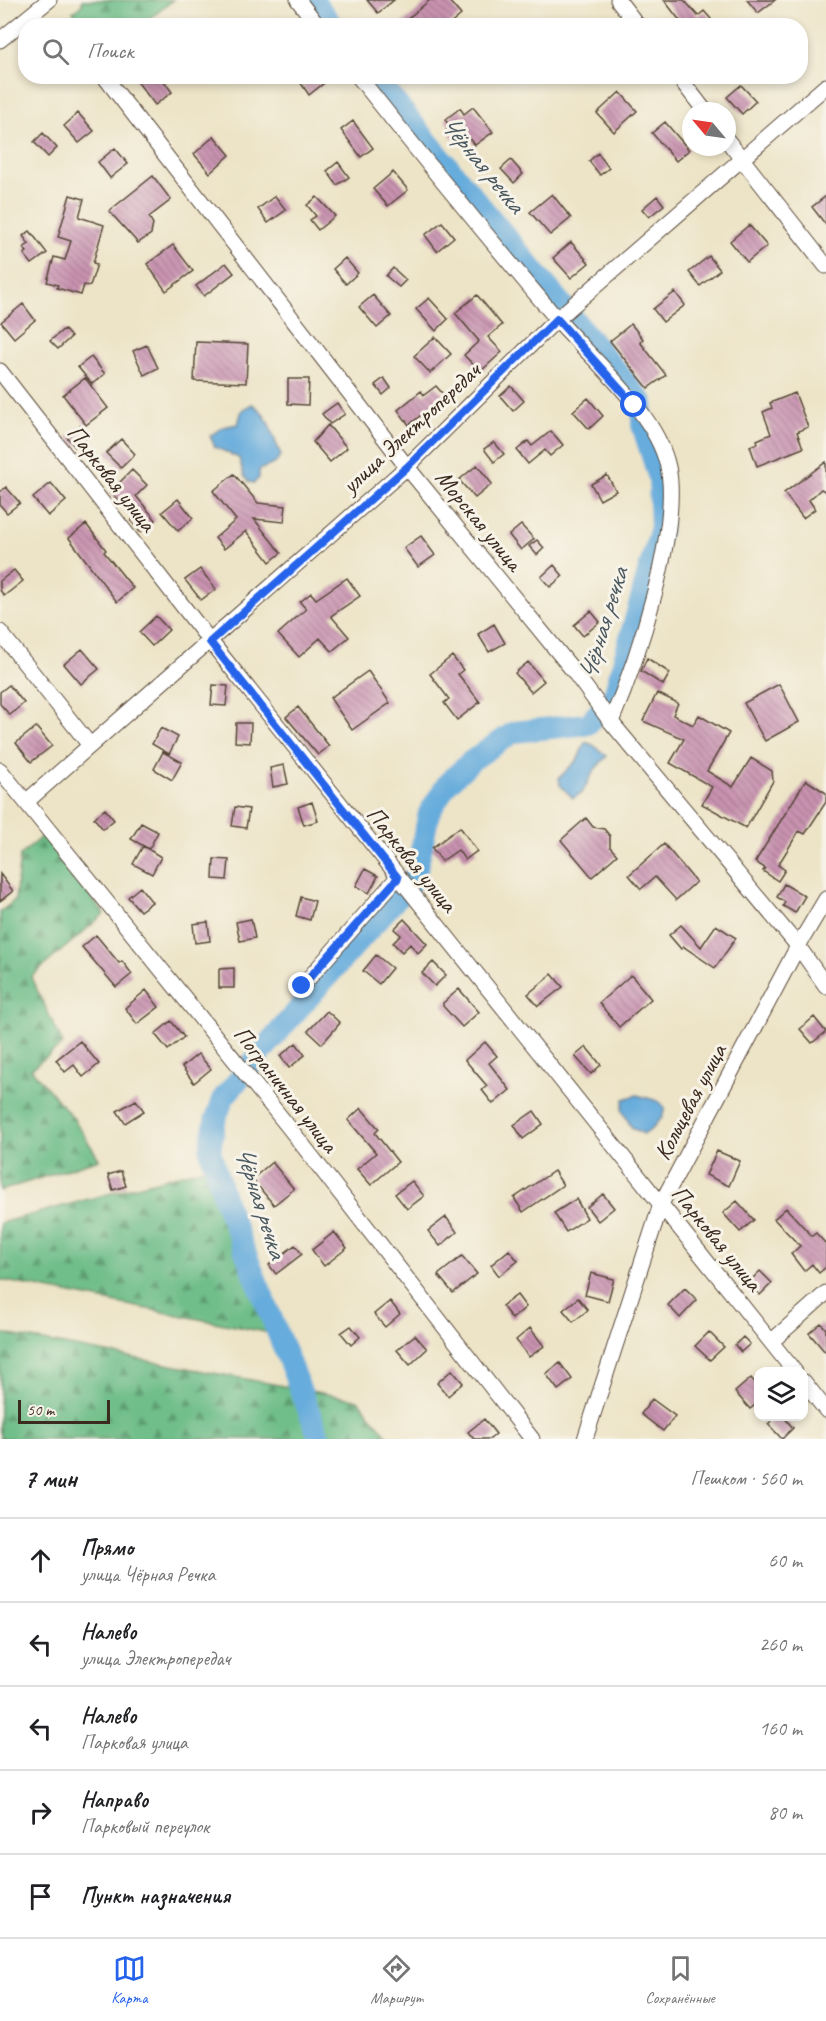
<!DOCTYPE html>
<html lang="ru">
<meta charset="utf-8">
<style>
body{margin:0;font-family:Caveat,sans-serif;background:#f6f6f6;color:#202124}
.controls{position:absolute;right:18px;bottom:18px;display:grid;overflow:hidden;border-radius:12px;box-shadow:0 3px 9px #0003}
.controls button{width:54px;height:54px;display:grid;place-items:center;padding:0;border:0;border-bottom:2px solid #e0e0e0;background:#fff;color:#202124;font:30px sans-serif}
.compass{position:absolute;left:682px;top:102px;width:54px;height:54px;border-radius:50%;background:#fff;box-shadow:0 3px 9px #0003;rotate:299deg}
.scale{position:absolute;left:18px;bottom:15px;width:92px;box-sizing:border-box;padding-left:6px;border:3px solid #3b2a1e;border-top:0;font-size:16px;line-height:21px;white-space:nowrap;color:#3b2a1e;-webkit-text-stroke:4px #f7f3e8;paint-order:stroke}
.stop{position:absolute;width:18px;height:18px;margin:-14px;border:4px solid #2563eb;border-radius:50%;background:#fff}
.stop.end{background:#2563eb;border-color:#fff;box-shadow:0 2px 6px #0008}
.list{margin:0;padding:0;list-style:none}
h2{display:flex;justify-content:space-between;align-items:center;height:78px;margin:0;padding:0 24px;font-size:26px}
h2 small{font-size:20px;font-weight:400;color:#757577}
.list li{display:grid;grid-template-columns:39px 1fr auto;gap:18px;align-items:center;box-sizing:border-box;height:84px;padding:0 24px;border-top:2px solid #e0e0e0}
.list b{display:block;font-size:22px;white-space:nowrap}
.list p{margin:0;font-size:20px;white-space:nowrap;color:#757577}
.list em{font-size:20px;font-style:normal;color:#757577}
.icon{flex:none;width:33px;height:33px;fill:none;stroke:currentColor;stroke-width:2;stroke-linecap:round;stroke-linejoin:round}
.map{position:relative;flex:none;width:826px;height:1439px;overflow:hidden}
.search{position:absolute;background:#fff;box-shadow:0 3px 9px #0003;left:18px;right:18px;top:18px;height:66px;display:flex;align-items:center;gap:15px;box-sizing:border-box;padding:0 21px;border-radius:24px;color:#757577;font-size:22px}
.sheet{height:498px;background:#fff}
nav{display:flex;justify-content:space-around;align-items:center;box-sizing:border-box;height:84px;border-top:2px solid #e0e0e0;background:#fff;font-size:16px;color:#757577}
nav a{display:grid;justify-items:center;gap:3px}
nav .on{color:#2563eb}
.map>svg:first-child{display:block}
.forest{fill:url(#forest-firs);stroke:#557454;stroke-width:1.5}
.water{fill:#66acdc;stroke:#506b7d;stroke-width:1.5}
.lines{fill:none;stroke-linecap:round;stroke-linejoin:round}
.river{stroke:#66acdc;stroke-width:22}
.building{fill:url(#building-back-hatch)}
.minor-casing{stroke:#564637;stroke-width:17}
.minor{stroke:#fff;stroke-width:15}
.route{stroke:#2563eb;stroke-width:8}
.labels{text-anchor:middle;dominant-baseline:central;stroke-width:6;stroke-linejoin:round;paint-order:stroke}
.street-label{font-size:24px;fill:#3b2a1e;stroke:#f7f3e8}
.water-label{font-size:26px;font-style:italic;fill:#4a5860;stroke:#f7f3e8}
</style>
<div class="map">
<svg width="826" height="1439" viewBox="0 0 826 1439">
<defs>
<pattern id="forest-firs" width="22" height="20" patternUnits="userSpaceOnUse" patternTransform="scale(1.5)"><rect width="22" height="20" fill="#6fbe89"/><path d="M5 1l3.5 6h-7zM16 11l3.5 6h-7z" fill="#5c9b6f"/></pattern>
<pattern id="building-back-hatch" width="6" height="6" patternUnits="userSpaceOnUse" patternTransform="scale(1.5)"><rect width="6" height="6" fill="#c993b1"/><path d="M-1 5l2 2M0 0l6 6M5-1l2 2" fill="none" stroke="#a4788f"/></pattern>
</defs>
<rect width="100%" height="100%" fill="#f7f3e8"/>
<filter id="ink" filterUnits="userSpaceOnUse"><feTurbulence type="fractalNoise" baseFrequency=".0167" numOctaves="2"/><feDisplacementMap in="SourceGraphic" scale="12" xChannelSelector="R" yChannelSelector="G"/><feConvolveMatrix kernelMatrix="1 2 1 2 8 2 1 2 1" color-interpolation-filters="sRGB"/></filter>
<filter id="wash" filterUnits="userSpaceOnUse"><feTurbulence type="fractalNoise" baseFrequency=".008" numOctaves="4" result="noise"/><feDisplacementMap in="SourceGraphic" scale="24" xChannelSelector="R" yChannelSelector="G"/><feGaussianBlur stdDeviation="1.35" result="paint"/><feColorMatrix in="noise" values="0 0 0 0 0 0 0 0 0 0 0 0 0 0 0 0 0 1.4 0 .05"/><feComposite in="paint" operator="in"/></filter>
<g filter="url(#wash)">
<rect width="100%" height="100%" fill="#ede4c7"/>
<path class="forest" d="M82,0H173L142,25L82,26L73,12L82,5Z
M43,835L104,914L31,977L63,1044L31,1069L74,1119L99,1159L0,1191V912L15,900L20,856Z
M212,1166L248,1247L270,1333L0,1280V1223Z
M0,1333L358,1400L390,1439H0Z"/>
<path class="water" d="M252,404C271,416 271,435 281,455L276,463L259,470V478L254,483L249,482L244,476L239,458L215,447L210,436L223,427L238,424L242,410Z
M585,742L593,745L607,756L595,769L582,793L573,798L560,785L559,778L578,759Z
M637,1095L658,1101L665,1108L662,1118C655,1123 652,1131 644,1134L632,1128L622,1110L624,1099Z"/>
<g class="lines">
<path class="river" d="M313,0L333,26
M320,1439L226,1204L210,1150L215,1121L224,1097L287,1022L415,878L429,813L447,784L471,761L514,732L588,724L614,695L661,527L659,478L642,425V402L374,76"/>
</g>
<g id="blocks">
<path class="building" d="M367,0H394L378,13Z
M430,0H448L461,15L448,26H399Z
M664,0H684L698,16L704,11L711,19L706,26H684Z
M747,0H775L758,13Z
M133,76H160L172,92L155,105Z
M296,76H319L324,83L309,95Z
M741,85L756,101L742,114L727,97Z
M620,92L637,111L614,132L597,113Z
M473,107L493,132L475,145L469,137L459,145L447,130L451,127L445,120L460,108L464,114Z
M78,113L94,131L79,143L64,126Z
M353,121L373,148L361,157L341,130Z
M665,122L689,150L676,161L652,133Z
M43,133L57,148L48,157L34,142Z
M214,136L230,155L210,173L194,154Z
M115,148L128,164L110,178L98,162Z
M598,153L609,168L600,175L589,161Z
M511,160L523,174L514,183L501,169Z
M338,162L349,177L337,185L327,171Z
M393,172L408,190L388,206L373,189Z
M153,176L171,200L149,217L153,224L151,234L138,243L109,211Z
M552,194L571,218L550,235L530,212Z
M70,195L84,199L79,217L104,225L93,263L97,264L90,286L84,285L81,295L57,288L58,285L47,282L54,257L65,260L71,241L58,237Z
M275,196L286,210L268,223L258,209Z
M657,196L664,205L649,217L642,209Z
M826,196V225L812,207Z
M317,197L335,216L318,230L310,220L316,216L307,205Z
M442,222L454,237L437,251L425,235Z
M749,225L767,246L747,262L730,241Z
M30,231L47,253L32,264L24,254L27,252L23,248L29,244L23,236Z
M571,242L589,263L571,278L553,258Z
M173,245L193,271L166,291L147,264Z
M709,256L720,270L700,286L689,272Z
M345,258L358,273L346,284L333,269Z
M226,263L234,273L204,296L196,286Z
M393,268L406,280L399,287L386,276Z
M675,292L685,305L663,322L653,309Z
M373,295L391,316L377,328L359,307Z
M477,295L502,325L488,337L502,352L480,372L464,355L479,341L455,313Z
M429,298L448,319L436,331L416,309Z
M23,304L35,320L14,338L1,322Z
M631,324L643,339L640,342L666,375L648,388L610,341Z
M64,329L71,337L58,349L50,341Z
M435,337L451,354L430,373L414,356Z
M196,342L248,344L246,383L194,381Z
M147,345L158,368L144,375L133,351Z
M91,357L105,374L92,384L78,367Z
M85,378L108,408L86,425L63,395Z
M384,378L391,388L383,395L375,385Z
M288,379H309L308,405L288,404Z
M436,386L449,401L439,410L437,407L429,414L426,411L409,425L398,410L421,391L424,395Z
M511,386L524,401L513,411L500,396Z
M795,393L808,427L797,432L803,448L757,466L750,446L758,443L757,440L771,434L763,412L772,408L770,403Z
M588,398L603,416L589,429L573,411Z
M337,403L345,414L330,424L322,414Z
M328,425L347,448L330,462L313,442Z
M80,426L88,436L75,447L67,437Z
M551,431L563,445L550,456L545,450L528,464L517,450L528,441L532,446Z
M121,439L135,454L121,468L106,453Z
M494,442L504,454L494,462L484,449Z
M826,462V492L821,489L809,500L815,509L803,518L784,493Z
M477,465L492,484L475,498L459,480Z
M132,470L147,485L136,496L156,520L140,532L131,521L135,517L110,492Z
M234,474L258,503L286,506L284,522L254,519L281,553L270,562L246,531L224,549L215,538L236,520L213,491Z
M607,475L616,491L600,500L591,484Z
M51,483L66,501L48,516L33,498Z
M6,487L20,503L7,513L0,505V492Z
M178,499L193,518L178,531L162,512Z
M86,524L106,550L104,552L133,588L117,602L69,538Z
M521,525L534,539L521,550L509,535Z
M421,536L435,555L418,567L404,548Z
M537,540L544,548L537,555L529,546Z
M554,565L563,576L550,587L541,577Z
M200,569L216,589L201,600L185,580Z
M14,570L23,581L4,596L0,590V581Z
M347,578L360,596L331,616L349,637L332,651L320,638L299,657L278,634L306,609L300,602L311,593L316,599Z
M591,611L600,622L583,636L574,625Z
M156,616L169,630L152,646L139,632Z
M494,624L505,643L489,652L478,634Z
M82,649L99,669L81,684L64,664Z
M452,656L463,670L458,674L480,702L457,720L444,703L449,699L430,674Z
M647,658L670,673L663,685L641,671Z
M528,662L544,681L531,692L515,673Z
M368,671L390,703L352,730L330,698Z
M779,684L799,722L765,741L744,703Z
M9,685L24,703L10,715L0,704V692Z
M213,685L228,686L226,706L211,705Z
M657,693L678,703L673,715L693,725L699,715L729,733L707,771L733,787L751,758L772,771L773,781L746,828L702,804L712,787L670,763L684,739L643,721Z
M298,707L329,746L318,755L286,717Z
M236,723H251L250,743L235,742Z
M36,727L52,746L31,762L16,743Z
M161,728L178,737L169,754L152,744Z
M163,752L182,762L172,780L154,769Z
M284,765L288,784L273,787L270,768Z
M806,780L826,793V802L805,834L799,831L778,865L785,870L778,881L763,871L765,868L755,862Z
M312,802L318,821L304,825L298,807Z
M235,807L249,809L246,828L232,826Z
M105,809L114,820L103,829L94,818Z
M586,818L593,827L604,829L610,836V847L617,855L592,877L561,840Z
M141,823L158,832L149,849L131,839Z
M460,827L477,851L465,860L458,850L442,861L432,848Z
M664,844L696,882L676,900L655,877L641,889L629,875Z
M143,846L161,857L152,874L133,864Z
M214,859L229,860L227,880L213,879Z
M365,869L378,876L369,893L356,886Z
M0,874L13,891L0,901Z
M784,884L805,896L795,913L783,906L785,902L777,897Z
M140,887L152,902L140,911L128,897Z
M301,897L315,901L310,920L296,916Z
M251,919L255,938L240,941L236,922Z
M404,919L427,944L418,953L410,944L402,952L393,943L401,935L394,929Z
M208,922L210,941L195,943L193,924Z
M681,925L701,947L716,925L736,938L715,968L684,947L681,949L669,935Z
M96,935L119,963L122,961L132,974L116,987L82,947Z
M376,955L392,968L379,984L363,971Z
M433,962L446,975L435,986L422,973Z
M234,968V988H219V969Z
M552,974L563,987L538,1006L528,994Z
M631,975L651,999L619,1027L599,1003Z
M459,989L479,1012L462,1027L443,1006V1003Z
M146,990L159,1007L137,1024L125,1008Z
M327,1011L340,1023L322,1044L308,1031Z
M814,1017L826,1032L812,1043L800,1029Z
M171,1021L184,1037L168,1050L155,1034Z
M80,1041L99,1064L83,1077L74,1065L65,1072L56,1060Z
M485,1042L497,1056L489,1063L510,1090L493,1104L482,1090L487,1086L465,1060Z
M296,1043L305,1055L289,1068L280,1056Z
M586,1047L601,1065L591,1074L575,1056Z
M198,1054L211,1069L194,1083L182,1067Z
M136,1100L144,1111L125,1123L117,1111Z
M361,1108L379,1129L375,1133L398,1162L371,1185L357,1169L376,1153L348,1120Z
M534,1111L543,1124L523,1139L514,1125Z
M717,1151L740,1161L729,1186L706,1175Z
M272,1162L294,1189L274,1205L252,1179Z
M121,1171L126,1186L113,1190L108,1175Z
M554,1171L563,1185L523,1212L514,1198Z
M412,1181L424,1196L407,1209L395,1194Z
M603,1194L614,1208L598,1221L587,1207Z
M576,1199L587,1218L566,1232L554,1213Z
M737,1201L754,1220L740,1232L723,1213Z
M786,1208L812,1236L816,1233L826,1244V1267L819,1273L812,1264L804,1271L791,1254L800,1246L774,1219Z
M446,1217L457,1232L440,1246L428,1231Z
M334,1232L347,1248L324,1266L312,1250Z
M295,1245L302,1254L276,1274L269,1265Z
M509,1250L518,1261L499,1276L491,1265Z
M462,1256L477,1274L453,1293L438,1275Z
M760,1271L772,1283L760,1295L748,1283Z
M591,1273L614,1279L608,1301L585,1295Z
M685,1288L697,1300L680,1318L668,1305Z
M517,1295L526,1307L512,1319L502,1306Z
M578,1298L588,1310L573,1322L563,1310Z
M390,1301L400,1314L385,1327L374,1314Z
M821,1323L826,1329V1353L809,1333Z
M351,1326L360,1337L351,1345L341,1333Z
M530,1328L544,1346L529,1357L516,1340Z
M709,1332L724,1347L710,1360L695,1346Z
M415,1335L427,1349L410,1365L397,1350Z
M743,1337L750,1344L741,1352L735,1345Z
M560,1363L572,1379L558,1390L546,1374Z
M452,1370L463,1383L448,1396L437,1383Z
M751,1378L759,1387V1402L750,1409L735,1392Z
M652,1399L675,1416L663,1431L641,1414Z
M777,1416H783L793,1428L782,1439L768,1424Z
M484,1419L496,1434L490,1439H474L468,1432Z"/>
</g>
</g>
<g filter="url(#ink)">
<use href="#blocks" fill-opacity="0" stroke="#564637" stroke-width="1.5"/>
<g class="lines">
<defs>
<path id="minor" d="M298,0L318,26
M618,0L638,26
M0,40L49,0
M104,76L407,467L572,669L611,722L798,946L826,986
M358,76C423,158 490,240 557,319C593,361 656,412 668,467C681,530 636,663 611,722
M678,76L705,111
M727,140L826,266
M0,371L210,641L795,1372
M0,632L89,744
M0,770L287,1125L532,1439
M26,802L407,467L557,319L826,86
M302,986L398,877
M771,1342L826,1293
M804,1382L826,1410
M585,1439L661,1204L798,946L826,899"/>
</defs>
<use href="#minor" class="minor-casing"/>
<use href="#minor" class="minor"/>
</g>
</g>
<g class="lines" filter="url(#ink)">
<path class="route" d="M302,986L398,878L210,642L407,467L557,319L634,405"/>
</g>
<g class="labels">
<g class="street-label">
<text transform="translate(411 428) rotate(-43)">улица Электропередач</text>
<text transform="translate(112 478) rotate(52)">Парковая улица</text>
<text transform="translate(479 520) rotate(51)">Морская улица</text>
<text transform="translate(412 859) rotate(51)">Парковая улица</text>
<text transform="translate(286 1089) rotate(52)">Пограничная улица</text>
<text transform="translate(690 1102) rotate(-62)">Кольцевая улица</text>
<text transform="translate(717 1238) rotate(51)">Парковая улица</text>
</g>
<g class="water-label">
<text transform="translate(483 164) rotate(51)">Чёрная речка</text>
<text transform="translate(603 624) rotate(-73)">Чёрная речка</text>
<text transform="translate(261 1202) rotate(72)">Чёрная речка</text>
</g>
</g>
</svg>
<div class="controls">
<button><svg class="icon" aria-label="layers" viewBox="0 0 24 24"><path d="M12 4l9 5-9 5-9-5zM3 14l9 5 9-5"/></svg></button>
</div>
<svg class="compass" viewBox="-18 -18 36 36"><path d="M0-13l5 13h-10z" fill="#e53935"/><path d="M0 13l5-13h-10z" fill="#757577"/></svg>
<div class="scale">50 m</div>
<div class="stop" style="left:634px;top:405px"></div>
<div class="stop end" style="left:302px;top:986px"></div>
<div class="search"><svg class="icon" aria-label="search" viewBox="0 0 24 24"><circle cx="10" cy="10" r="6"/><path d="M15 15l6 6"/></svg>Поиск</div>
</div>
<section class="sheet">
<h2>7 мин<small>Пешком · 560 m</small></h2>
<ul class="list">
<li><svg class="icon" aria-label="ahead" viewBox="0 0 24 24"><path d="M12 20V5M6 11l6-6 6 6"/></svg><div><b>Прямо</b><p>улица Чёрная Речка</p></div><em>60 m</em></li>
<li><svg class="icon" aria-label="left" viewBox="0 0 24 24"><path d="M17 20v-9H6M10 6l-5 5 5 5"/></svg><div><b>Налево</b><p>улица Электропередач</p></div><em>260 m</em></li>
<li><svg class="icon" aria-label="left" viewBox="0 0 24 24"><path d="M17 20v-9H6M10 6l-5 5 5 5"/></svg><div><b>Налево</b><p>Парковая улица</p></div><em>160 m</em></li>
<li><svg class="icon" aria-label="right" viewBox="0 0 24 24"><path d="M7 20v-9h11M14 6l5 5-5 5"/></svg><div><b>Направо</b><p>Парковый переулок</p></div><em>80 m</em></li>
<li><svg class="icon" aria-label="arrive" viewBox="0 0 24 24"><path d="M6 21V4h12l-3 4 3 4H6"/></svg><div><b>Пункт назначения</b></div></li>
</ul>
</section>
<nav>
<a class="on"><svg class="icon" aria-label="map" viewBox="0 0 24 24"><path d="M3 6l6-2 6 2 6-2v14l-6 2-6-2-6 2zM9 4v14M15 6v14"/></svg>Карта</a>
<a><svg class="icon" aria-label="directions" viewBox="0 0 24 24"><path d="M12 3l9 9-9 9-9-9zM9 14v-3h6M13 9l2 2-2 2"/></svg>Маршрут</a>
<a><svg class="icon" aria-label="saved" viewBox="0 0 24 24"><path d="M7 4h10v16l-5-4-5 4z"/></svg>Сохранённые</a>
</nav>
